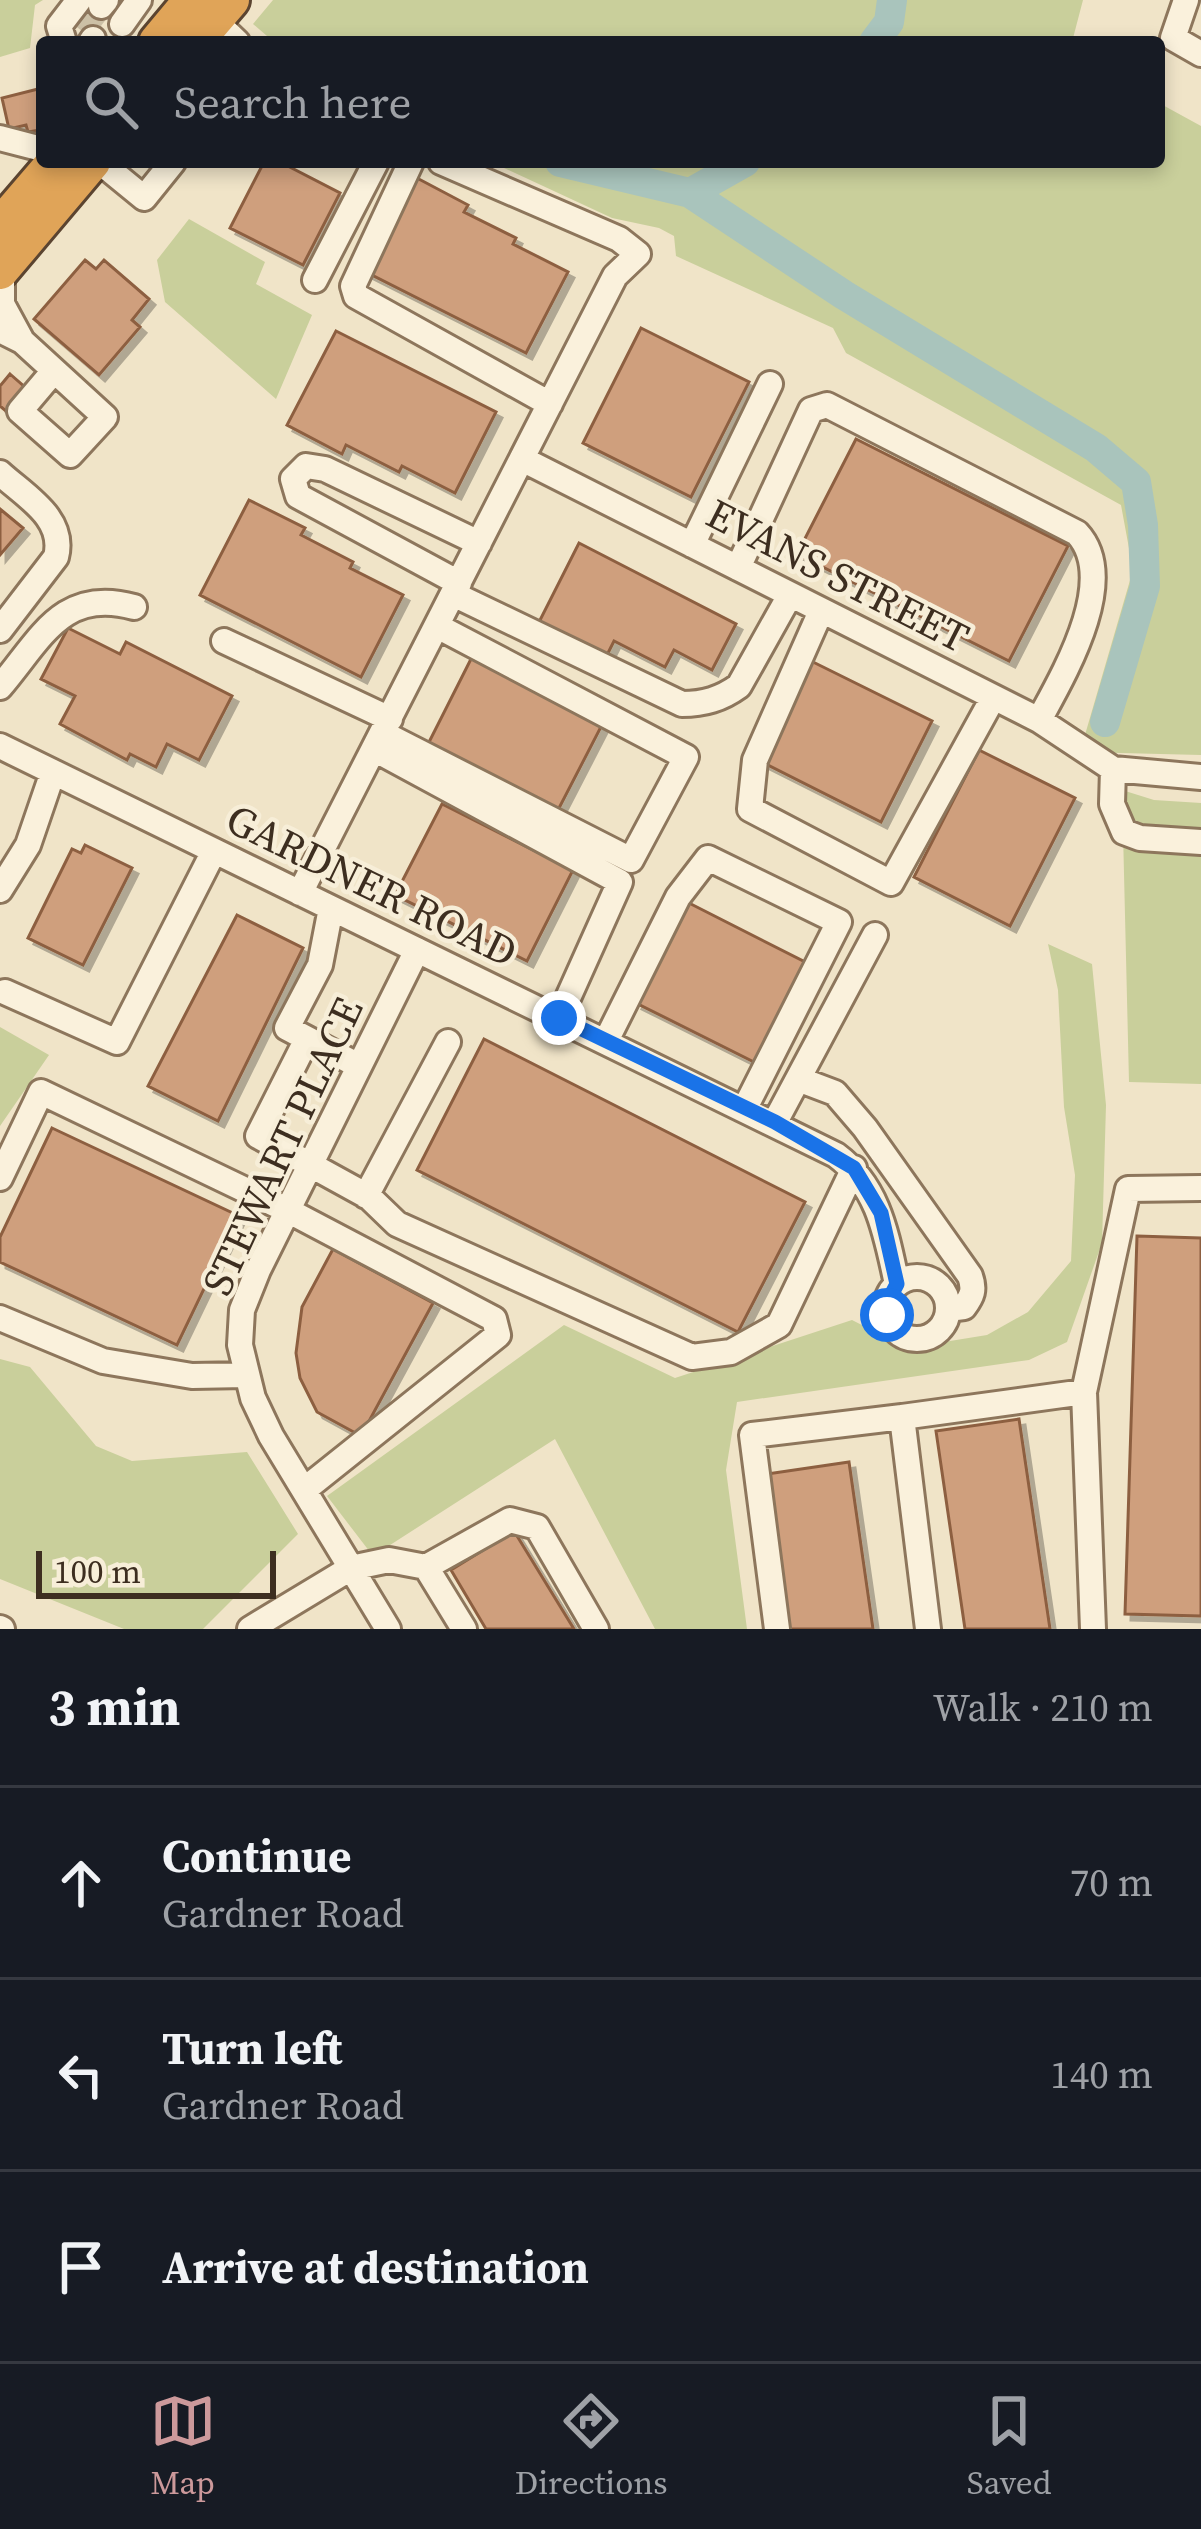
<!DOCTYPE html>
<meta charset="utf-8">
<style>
body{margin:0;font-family:"Source Serif 4",serif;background:#242831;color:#f1f3f6}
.scale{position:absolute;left:36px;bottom:30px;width:240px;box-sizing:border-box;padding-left:12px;border:6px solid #3d2e20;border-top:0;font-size:33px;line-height:42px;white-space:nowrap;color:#3d2e20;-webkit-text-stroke:9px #f7eed8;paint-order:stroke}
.stop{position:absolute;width:36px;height:36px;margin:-27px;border:9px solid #1a73e8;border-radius:50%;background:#fff}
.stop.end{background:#1a73e8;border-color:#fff;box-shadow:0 3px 12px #0008}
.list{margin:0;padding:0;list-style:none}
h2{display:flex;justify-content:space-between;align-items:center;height:156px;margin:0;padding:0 48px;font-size:51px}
h2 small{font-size:39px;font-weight:400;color:#9ea1a6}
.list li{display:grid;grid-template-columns:78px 1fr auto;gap:36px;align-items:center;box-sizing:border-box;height:192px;padding:0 48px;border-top:3px solid #363941}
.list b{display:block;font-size:45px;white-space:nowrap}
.list p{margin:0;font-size:39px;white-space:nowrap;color:#9ea1a6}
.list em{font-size:39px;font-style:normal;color:#9ea1a6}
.icon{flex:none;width:66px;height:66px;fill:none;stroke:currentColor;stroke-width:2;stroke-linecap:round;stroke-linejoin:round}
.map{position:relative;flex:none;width:1201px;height:1629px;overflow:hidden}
.search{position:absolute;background:#171b24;box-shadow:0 6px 18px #0003;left:36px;right:36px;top:36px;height:132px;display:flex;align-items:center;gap:30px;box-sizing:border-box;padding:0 42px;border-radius:12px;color:#9ea1a6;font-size:45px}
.sheet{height:732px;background:#171b24}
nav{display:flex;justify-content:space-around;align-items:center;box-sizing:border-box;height:168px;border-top:3px solid #363941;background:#171b24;font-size:33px;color:#9ea1a6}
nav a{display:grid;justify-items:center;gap:6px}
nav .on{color:#cc999b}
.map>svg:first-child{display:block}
.green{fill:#c9cf9b}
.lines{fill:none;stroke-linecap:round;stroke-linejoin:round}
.river{stroke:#a9c4bc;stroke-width:30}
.building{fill:#cf9f7d;stroke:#8d5f41;stroke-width:3;filter:url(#shadow)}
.minor-tunnel{stroke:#ccc0a6;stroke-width:24;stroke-dasharray:24 12;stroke-linecap:butt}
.minor-casing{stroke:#8d765c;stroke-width:30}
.highway-casing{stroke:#5b4430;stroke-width:42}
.minor{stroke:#faf1dc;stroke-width:24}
.highway{stroke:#e0a458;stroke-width:36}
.route{stroke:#1a73e8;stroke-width:15}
.labels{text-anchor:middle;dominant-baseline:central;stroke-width:9;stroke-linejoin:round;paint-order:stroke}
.street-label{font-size:42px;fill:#3d2e20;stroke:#f7eed8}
</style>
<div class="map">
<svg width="1201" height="1629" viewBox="0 0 1201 1629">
<defs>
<filter id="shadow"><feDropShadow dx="6" dy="6" stdDeviation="0" flood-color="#0004"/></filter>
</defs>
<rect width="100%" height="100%" fill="#f0e4c8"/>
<path class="green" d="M0,0H43L35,5L30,48L0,57Z
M273,0H1083L1072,42H274L253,24Z
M1159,103L1201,126V755L1080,752L1133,570L1121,505L846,353L833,328L676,256L674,236L659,228L612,218L491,162H1159Z
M189,219L265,262L256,284L312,315L276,399L165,302L157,260Z
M1122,790L1154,800L1201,803V1084L1129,1082Z
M1048,944L1092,964L1106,1105L1102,1243L1067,1342L1029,1360L737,1402L726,1470L747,1629H655L555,1439L373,1556L327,1496L564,1325L675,1378L852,1320L907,1348L987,1335L1028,1312L1071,1261L1075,1175L1064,1107L1058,990Z
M0,1027L49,1055L0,1126Z
M0,1359L30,1367L96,1446L132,1461L247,1452L298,1534L203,1629H124L0,1579Z"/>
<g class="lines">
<path class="river" d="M874,42L889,22L892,0
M560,162L690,193
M745,162L690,193L844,295L1096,448L1136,482L1143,525L1145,586L1105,722"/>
</g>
<path class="building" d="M42,88L40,130L28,132L26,125L9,129L2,98Z
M264,162H280L340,193L303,265L230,228Z
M415,177L468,205L464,212L516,238L513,244L568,272L526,353L366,272Z
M85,260L96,269L104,260L149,299L132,320L140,327L99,375L34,319Z
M641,328L749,382L691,497L583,443Z
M336,331L496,412L455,493L402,466L399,472L346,445L342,454L287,425Z
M10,374L27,389L7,412L0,406V386Z
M856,439L1068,546L1009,661L797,554Z
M249,500L305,528L301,535L353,562L350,568L403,595L361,677L200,595Z
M0,509L23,528L0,555Z
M579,543L736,624L712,670L674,650L665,667L614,641L605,659L538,624Z
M68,628L120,654L126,642L232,696L199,760L167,744L156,767L130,754L127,760L60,724L75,696L41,679Z
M473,655L604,721L557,812L427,746Z
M811,661L932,721L881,822L760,761Z
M979,750L1075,798L1010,926L914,877Z
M442,804L573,870L527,961L395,895Z
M85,845L132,868L83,965L28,938L72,849L81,853Z
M687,902L807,963L756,1063L636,1003Z
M237,915L303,948L218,1121L148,1086Z
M484,1039L805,1202L738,1332L417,1170Z
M52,1128L239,1216L177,1345L0,1262V1237Z
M1137,1236L1201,1238V1616L1125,1614Z
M333,1249L433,1303L361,1436L317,1412L300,1378L296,1353L302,1307Z
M1019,1419L1050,1629H965L936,1431Z
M849,1462L873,1629H789L767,1474Z
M514,1531L574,1629H486L451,1570Z"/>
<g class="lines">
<path class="minor-tunnel" d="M82,31L101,6"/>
<defs>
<path id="minor" d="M1186,0L1173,38L1201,54
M101,6L106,0
M214,20L237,42
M122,24L139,0
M64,42L59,26L79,0
M91,42L93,39
M0,138L42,149
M100,162L144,198L173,162
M411,162L353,286L356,296L550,404
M2,269V304L21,339
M315,280L376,162
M0,330L22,341L105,417L70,455L20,411L53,372
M522,459L1039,720L1113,769L1201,777
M0,473C25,496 66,518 56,557L0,630
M692,545L770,384
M738,568L811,410L827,405L1077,533C1120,579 1064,674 1039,720
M459,583L298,496L293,479L306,466L325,469L479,543
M453,594L682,704C704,704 721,699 739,686L790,595
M821,611L755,760L750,809L891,883L993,698
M224,641L390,719
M0,687C41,639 62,587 134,607
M382,733L631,860L686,757L437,626
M0,746L836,1155C879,1187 886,1234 897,1284
M374,749L620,882L559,1018
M1113,769L1112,804L1124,832L1140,838L1201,842
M0,890L28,845L53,772
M300,893L615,276L638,254L619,239L441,162
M331,908L320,965L287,1028L359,1066
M5,992L117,1042L214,851
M307,1039L258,1136L369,1197L397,1224L692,1357L731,1352L779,1325L854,1168
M606,1041L678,897L708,858L839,922L745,1108
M798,1079L835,1093L865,1128L970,1276C975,1290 972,1296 964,1307L948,1309
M775,1122L875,935
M0,1178L41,1092L287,1210L494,1319L498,1335L304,1490
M366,1196L448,1042
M886 1308a31 31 0 1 1 62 0a31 31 0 1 1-62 0Z
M0,1318L103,1361L192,1376L246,1375
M1084,1392L1128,1189L1201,1188
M426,1567L464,1629
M0,1628L2,1629
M250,1629L351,1568L389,1560L426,1567L510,1520L537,1527L596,1629
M388,1629L271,1436L253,1398L240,1345L242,1310L258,1270L417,950
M777,1629L752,1435L902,1417
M928,1629L902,1417L1084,1392L1093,1629"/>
<path id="highway" d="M157,42L192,0
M195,42L231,0
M0,226L55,162
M0,271L92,162"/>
</defs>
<use href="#minor" class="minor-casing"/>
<use href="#highway" class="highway-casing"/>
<use href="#minor" class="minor"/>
<use href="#highway" class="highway"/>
</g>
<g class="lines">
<path class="route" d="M559,1018L775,1122L854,1168L881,1213L897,1284L887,1303V1315"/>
</g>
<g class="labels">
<g class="street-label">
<text transform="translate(838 575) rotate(27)">EVANS STREET</text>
<text transform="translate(372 885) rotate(26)">GARDNER ROAD</text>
<text transform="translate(282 1146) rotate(-65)">STEWART PLACE</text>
</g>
</g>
</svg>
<div class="scale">100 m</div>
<div class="stop" style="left:887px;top:1315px"></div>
<div class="stop end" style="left:559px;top:1018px"></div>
<div class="search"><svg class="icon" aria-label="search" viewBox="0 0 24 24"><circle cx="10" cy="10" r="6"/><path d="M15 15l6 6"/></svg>Search here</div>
</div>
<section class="sheet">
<h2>3 min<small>Walk · 210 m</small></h2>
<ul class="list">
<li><svg class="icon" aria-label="ahead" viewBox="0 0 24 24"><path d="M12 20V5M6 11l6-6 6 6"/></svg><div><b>Continue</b><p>Gardner Road</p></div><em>70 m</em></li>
<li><svg class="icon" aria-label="left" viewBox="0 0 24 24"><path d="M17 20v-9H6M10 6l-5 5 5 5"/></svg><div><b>Turn left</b><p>Gardner Road</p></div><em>140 m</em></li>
<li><svg class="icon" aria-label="arrive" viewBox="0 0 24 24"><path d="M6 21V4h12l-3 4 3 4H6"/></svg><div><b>Arrive at destination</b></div></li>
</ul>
</section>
<nav>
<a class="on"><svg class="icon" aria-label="map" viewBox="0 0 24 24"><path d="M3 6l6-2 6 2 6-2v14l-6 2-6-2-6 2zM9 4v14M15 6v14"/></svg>Map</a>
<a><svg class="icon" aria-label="directions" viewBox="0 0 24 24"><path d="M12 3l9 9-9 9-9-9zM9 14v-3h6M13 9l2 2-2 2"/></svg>Directions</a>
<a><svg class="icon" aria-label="saved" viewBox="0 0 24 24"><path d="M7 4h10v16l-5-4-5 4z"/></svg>Saved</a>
</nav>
